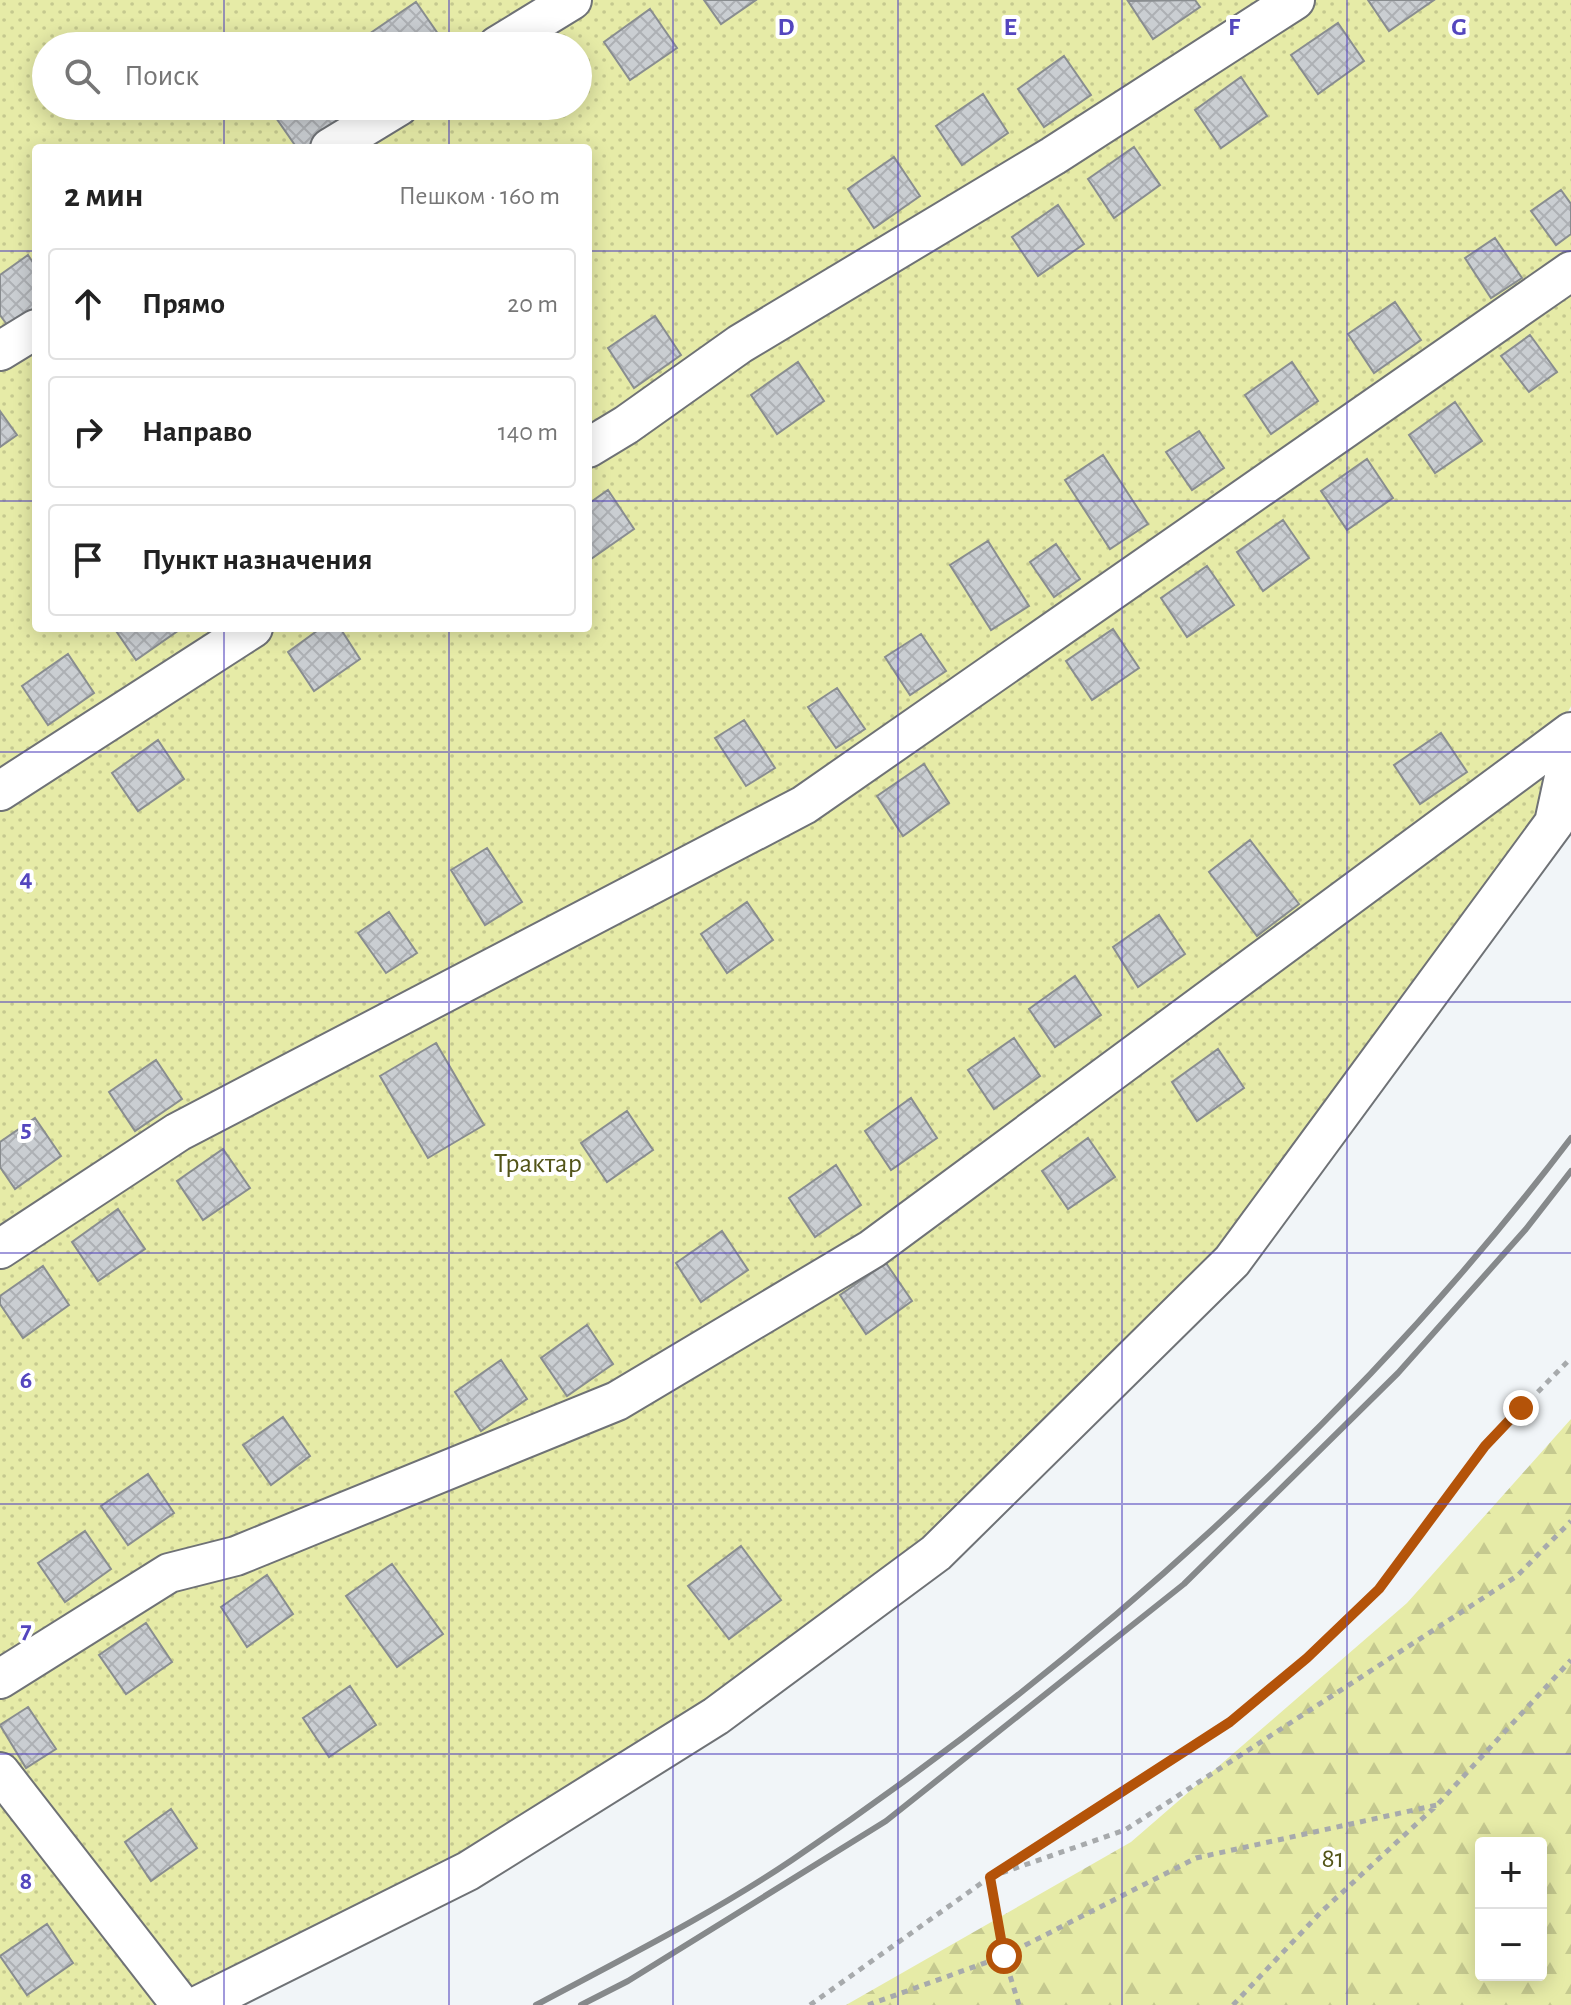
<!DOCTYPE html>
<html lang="ru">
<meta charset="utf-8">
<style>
body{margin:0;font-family:"Alegreya Sans",sans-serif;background:#f6f6f6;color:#222}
.controls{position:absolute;right:24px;bottom:24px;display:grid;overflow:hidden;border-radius:8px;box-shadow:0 4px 20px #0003}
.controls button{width:72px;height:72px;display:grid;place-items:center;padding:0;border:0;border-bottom:2px solid #e0e0e0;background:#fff;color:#222;font:40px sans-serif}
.stop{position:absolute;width:24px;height:24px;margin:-18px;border:6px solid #b45309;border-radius:50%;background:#fff}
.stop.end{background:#b45309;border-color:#fff;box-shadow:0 2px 8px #0008}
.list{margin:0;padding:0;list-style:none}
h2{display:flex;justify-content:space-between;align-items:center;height:104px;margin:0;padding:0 32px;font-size:34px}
h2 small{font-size:26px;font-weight:400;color:#767676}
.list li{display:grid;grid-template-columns:52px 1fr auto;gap:24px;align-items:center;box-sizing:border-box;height:112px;margin:0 16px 16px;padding:0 16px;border:2px solid #e0e0e0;border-radius:8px}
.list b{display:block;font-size:30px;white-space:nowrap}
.list em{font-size:26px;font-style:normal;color:#767676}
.icon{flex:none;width:44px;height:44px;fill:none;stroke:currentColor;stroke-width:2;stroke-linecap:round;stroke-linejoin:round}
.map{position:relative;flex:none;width:1571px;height:2005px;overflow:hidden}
.search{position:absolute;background:#fff;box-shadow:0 4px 20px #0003;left:32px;top:32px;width:560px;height:88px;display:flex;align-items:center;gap:20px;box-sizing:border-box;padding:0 28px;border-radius:44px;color:#767676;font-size:30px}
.panel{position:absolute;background:#fff;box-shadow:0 4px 20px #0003;left:32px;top:144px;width:560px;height:488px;border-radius:8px}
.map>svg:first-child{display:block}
.grass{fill:url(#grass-dots);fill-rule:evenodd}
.forest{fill:url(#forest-firs);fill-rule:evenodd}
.building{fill:url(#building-cross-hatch);stroke:#898d90;stroke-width:2}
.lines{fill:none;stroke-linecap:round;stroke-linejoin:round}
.minor-casing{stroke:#6f7276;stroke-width:42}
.path{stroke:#a7aaac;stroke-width:5;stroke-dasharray:6 6;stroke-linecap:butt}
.minor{stroke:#fff;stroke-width:38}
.rail{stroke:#86898b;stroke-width:6}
.route{stroke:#b45309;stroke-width:10}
.grid{fill:none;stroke:#5446be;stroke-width:2;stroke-opacity:0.55}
.labels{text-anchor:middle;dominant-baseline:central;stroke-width:8;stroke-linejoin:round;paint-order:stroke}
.park-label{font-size:28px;fill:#525418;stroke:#fff}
.grid-label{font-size:26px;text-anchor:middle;font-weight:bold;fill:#5446be;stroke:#fff;stroke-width:8;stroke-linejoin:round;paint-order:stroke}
</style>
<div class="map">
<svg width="1571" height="2005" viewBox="0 0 1571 2005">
<defs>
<pattern id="grass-dots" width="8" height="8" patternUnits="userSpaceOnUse" patternTransform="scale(2)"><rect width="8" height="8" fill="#e6eba7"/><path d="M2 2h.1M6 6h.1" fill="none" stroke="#c5c98f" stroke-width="1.8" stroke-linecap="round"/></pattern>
<pattern id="forest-firs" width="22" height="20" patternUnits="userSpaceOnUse" patternTransform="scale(2)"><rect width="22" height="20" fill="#e6eba7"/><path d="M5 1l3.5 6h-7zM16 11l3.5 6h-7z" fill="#c5c98f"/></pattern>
<pattern id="building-cross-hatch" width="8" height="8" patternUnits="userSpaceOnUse" patternTransform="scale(2)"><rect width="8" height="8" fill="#caced2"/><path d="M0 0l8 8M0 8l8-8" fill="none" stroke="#adb0b4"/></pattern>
</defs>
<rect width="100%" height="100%" fill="#f1f5f8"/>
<path class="grass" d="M0,0H1571V706L1561,725L1541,817L1221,1252L927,1543L709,1705L461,1859L167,2005H0ZM46,46H578V106H46ZM36,148H588V628H36Z"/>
<path class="forest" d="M1571,1419V2005H846L1131,1842L1407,1603ZM1481,1843H1541V1975H1481Z"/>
<path class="building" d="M704,0H756L721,24Z
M1195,0L1200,7L1153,39L1128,1Z
M1368,0H1434L1389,31Z
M416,2L443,41L436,46H377L369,34Z
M650,9L677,48L630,80L604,42Z
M1338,23L1364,61L1318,94L1291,55Z
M1064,56L1091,95L1044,127L1018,89Z
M1241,77L1267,116L1221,148L1195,110Z
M983,94L1008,133L962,165L936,126Z
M287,106H337L347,121L308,148H297L274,115Z
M1134,147L1160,185L1114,218L1088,179Z
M894,157L920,196L874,228L848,189Z
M1561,190L1571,204V234L1556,245L1531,211Z
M1058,205L1084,244L1038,276L1012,237Z
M1495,238L1522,278L1491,298L1465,258Z
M28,255L36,267V307L8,326L0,315V275Z
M1395,302L1421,340L1374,373L1348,334Z
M655,316L681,355L634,388L608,348Z
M1530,335L1557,372L1529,392L1501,356Z
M798,362L824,401L777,434L751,395Z
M1292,362L1318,401L1271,434L1245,395Z
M1455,402L1482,441L1435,473L1409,435Z
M0,411L17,435L0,447Z
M1199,431L1224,468L1192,490L1166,452Z
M1103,455L1148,524L1110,549L1065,480Z
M1367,459L1393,498L1347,530L1321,491Z
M608,490L634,529L588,561V504Z
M1283,520L1309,558L1263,591L1237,552Z
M988,541L1029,606L991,630L950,565Z
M1056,544L1080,579L1054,597L1030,562Z
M1207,566L1234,605L1187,637L1161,598Z
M114,628H182L136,660Z
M321,628H340L360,659L314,691L288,652Z
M1113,629L1139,668L1092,700L1066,661Z
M921,634L946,671L910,695L885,657Z
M68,654L94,693L48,725L22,686Z
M837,688L865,729L836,748L808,707Z
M744,720L775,768L746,786L715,738Z
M1441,733L1467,772L1420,804L1394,765Z
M158,740L184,779L138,811L112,773Z
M924,764L949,803L903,836L877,796Z
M1250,840L1299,904L1257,936L1209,872Z
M487,848L522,902L485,925L451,870Z
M747,902L773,940L727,973L701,934Z
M389,912L417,953L386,973L358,933Z
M1159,915L1185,954L1138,987L1113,947Z
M1075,976L1101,1015L1055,1047L1029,1009Z
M1014,1038L1040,1076L994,1109L968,1070Z
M436,1043L484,1125L428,1158L380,1076Z
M1218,1049L1244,1088L1197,1121L1172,1082Z
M156,1060L182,1099L135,1131L109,1092Z
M911,1098L937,1138L891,1170L865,1131Z
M627,1111L653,1150L607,1182L581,1143Z
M35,1118L61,1156L15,1189L0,1167V1142Z
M1088,1138L1115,1177L1068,1209L1042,1171Z
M223,1149L250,1188L203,1220L177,1181Z
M836,1165L861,1205L815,1237L789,1198Z
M118,1209L145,1249L98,1281L72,1242Z
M722,1231L748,1270L701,1302L676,1263Z
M886,1263L912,1301L866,1334L840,1295Z
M43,1266L69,1305L23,1338L0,1304V1296Z
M587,1325L613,1364L567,1396L541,1358Z
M501,1360L527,1399L481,1431L455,1392Z
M283,1417L310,1456L271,1485L243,1445Z
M148,1474L174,1513L128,1545L101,1506Z
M85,1531L111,1569L65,1602L38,1563Z
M741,1546L781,1600L729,1639L688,1586Z
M392,1564L443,1634L397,1667L346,1596Z
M267,1575L293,1614L247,1647L221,1607Z
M146,1623L172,1662L126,1694L99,1655Z
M350,1686L376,1725L329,1757L303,1718Z
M28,1707L56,1749L26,1768L0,1725Z
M171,1809L197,1848L151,1881L125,1842Z
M47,1924L73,1963L27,1995L0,1956Z"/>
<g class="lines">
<defs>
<path id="minor" d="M497,46L572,0
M330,148L399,106
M0,351L36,329
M588,448L626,425L740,344L1053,156L1295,0
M0,791L253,628
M0,1249L178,1132L804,805L1571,271
M0,1679L169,1573L236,1556L617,1401L872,1249L1571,732
M0,1772L181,2005
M199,2005L468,1871L716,1716L936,1553L1232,1261L1554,823L1571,745"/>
</defs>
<use href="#minor" class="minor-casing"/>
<path class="path" d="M810,2005L990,1877L1230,1722L1307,1658L1379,1589L1485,1446L1571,1358
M868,2005L1004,1956L1196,1858L1437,1805
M1019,2005L1004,1956L990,1877L1125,1830L1517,1576L1571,1521
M1233,2005L1321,1912L1437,1805L1571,1660"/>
<use href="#minor" class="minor"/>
<path class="rail" d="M536,2005C622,1959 712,1914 792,1860C1085,1662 1357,1420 1571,1138
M581,2005L628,1981L886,1821L1184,1584L1398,1373L1526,1229L1571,1171"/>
</g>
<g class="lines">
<path class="route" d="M1004,1956L990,1877L1230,1722L1307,1658L1379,1589L1485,1446L1521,1408"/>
</g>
<path class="grid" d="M224,0V46M449,0V46M673,0V2005M898,0V2005M1122,0V2005M1347,0V2005M224,106V148M449,106V148M0,251H36M588,251H1571M0,501H36M588,501H1571M224,628V2005M449,628V2005M0,752H1571M0,1002H1571M0,1253H1571M0,1504H1571M0,1754H1571"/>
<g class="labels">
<g class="park-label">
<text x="538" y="1164">Трактар</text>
<text x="1333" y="1859">81</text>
</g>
</g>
<g class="grid-label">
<text x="786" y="35">D</text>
<text x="1010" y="35">E</text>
<text x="1234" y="35">F</text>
<text x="1459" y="35">G</text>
<text x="26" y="886">4</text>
<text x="26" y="1137">5</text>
<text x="26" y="1388">6</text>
<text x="26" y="1638">7</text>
<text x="26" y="1889">8</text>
</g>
</svg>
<div class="controls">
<button>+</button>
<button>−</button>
</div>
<div class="stop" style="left:1004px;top:1956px"></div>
<div class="stop end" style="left:1521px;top:1408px"></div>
<div class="search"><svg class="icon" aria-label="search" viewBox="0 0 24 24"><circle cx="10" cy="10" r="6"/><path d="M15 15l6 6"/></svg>Поиск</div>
<section class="panel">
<h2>2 мин<small>Пешком · 160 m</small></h2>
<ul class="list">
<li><svg class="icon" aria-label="ahead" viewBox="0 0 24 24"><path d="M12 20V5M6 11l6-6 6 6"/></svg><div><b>Прямо</b></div><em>20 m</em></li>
<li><svg class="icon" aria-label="right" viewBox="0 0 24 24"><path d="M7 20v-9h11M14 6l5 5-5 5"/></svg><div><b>Направо</b></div><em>140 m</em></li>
<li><svg class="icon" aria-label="arrive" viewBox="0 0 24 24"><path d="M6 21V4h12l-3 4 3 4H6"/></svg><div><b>Пункт назначения</b></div></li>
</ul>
</section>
</div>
